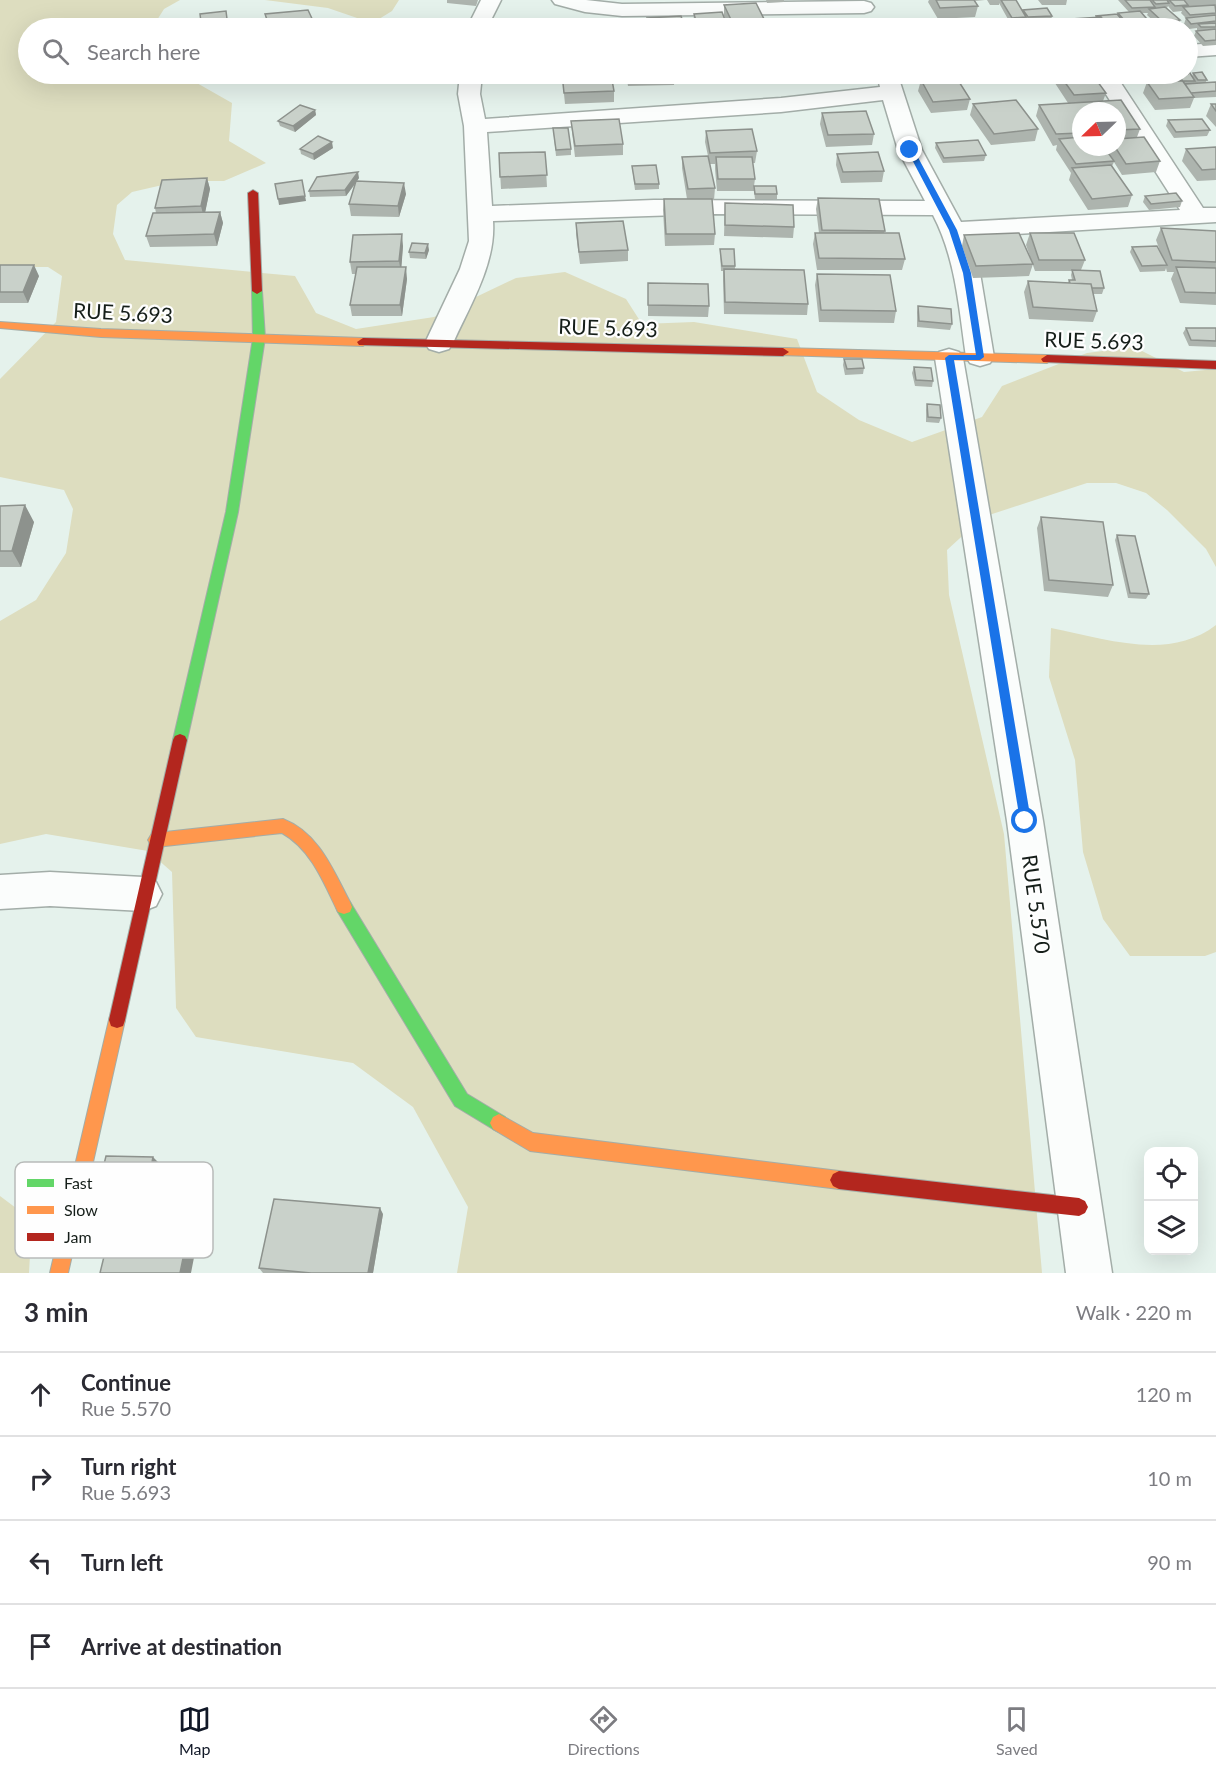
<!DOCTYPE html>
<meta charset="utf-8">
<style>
body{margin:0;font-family:Lato,sans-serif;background:#f7f7f7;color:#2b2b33}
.controls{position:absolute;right:18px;bottom:18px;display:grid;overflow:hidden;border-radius:12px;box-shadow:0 6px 24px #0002}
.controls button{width:54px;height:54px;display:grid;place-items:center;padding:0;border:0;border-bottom:2px solid #e1e1e2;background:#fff;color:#2b2b33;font:30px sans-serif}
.compass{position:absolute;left:1072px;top:102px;width:54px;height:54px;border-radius:50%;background:#fff;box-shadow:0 6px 24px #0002;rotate:247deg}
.stop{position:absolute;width:18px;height:18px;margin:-14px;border:4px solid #1a73e8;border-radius:50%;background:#fff}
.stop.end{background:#1a73e8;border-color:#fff;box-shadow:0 2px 6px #0008}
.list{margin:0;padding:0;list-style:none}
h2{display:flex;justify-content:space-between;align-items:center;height:78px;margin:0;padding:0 24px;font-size:26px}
h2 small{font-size:20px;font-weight:400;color:#7c7c81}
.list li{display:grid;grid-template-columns:39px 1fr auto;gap:18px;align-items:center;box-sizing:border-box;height:84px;padding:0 24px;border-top:2px solid #e1e1e2}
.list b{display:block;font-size:22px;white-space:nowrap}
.list p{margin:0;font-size:20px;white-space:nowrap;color:#7c7c81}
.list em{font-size:20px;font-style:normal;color:#7c7c81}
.icon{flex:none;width:33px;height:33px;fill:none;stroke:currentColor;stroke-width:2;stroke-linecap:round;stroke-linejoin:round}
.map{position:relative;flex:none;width:1216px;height:1273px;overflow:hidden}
.search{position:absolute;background:#fff;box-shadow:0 6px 24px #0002;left:18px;right:18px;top:18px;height:66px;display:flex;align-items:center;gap:15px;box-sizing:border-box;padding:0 21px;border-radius:33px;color:#7c7c81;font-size:22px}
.sheet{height:414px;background:#fff}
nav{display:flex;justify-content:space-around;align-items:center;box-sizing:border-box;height:84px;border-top:2px solid #e1e1e2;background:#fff;font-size:16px;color:#7c7c81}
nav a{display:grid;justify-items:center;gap:3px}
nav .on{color:#111827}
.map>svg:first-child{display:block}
.green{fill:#ddddbf}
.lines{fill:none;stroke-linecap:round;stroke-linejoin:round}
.street-casing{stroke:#a3ada8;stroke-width:3}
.fast-casing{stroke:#a3ada8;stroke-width:2}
.slow-casing{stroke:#a3ada8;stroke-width:2}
.jam-casing{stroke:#a3ada8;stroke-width:2}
.street{fill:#fbfdfc;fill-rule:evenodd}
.fast{fill:#63d668;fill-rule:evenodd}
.slow{fill:#ff974d;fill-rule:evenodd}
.jam{fill:#b3261e;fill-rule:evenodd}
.wall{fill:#adb4ae;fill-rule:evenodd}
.shaded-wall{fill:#8d928d}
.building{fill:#c9d1ca;stroke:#8d928d;stroke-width:1.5}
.route{fill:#1a73e8}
.labels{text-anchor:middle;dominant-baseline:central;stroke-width:4.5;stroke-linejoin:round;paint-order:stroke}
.street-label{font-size:21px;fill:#151e19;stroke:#fefefe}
.key{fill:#fefefe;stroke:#b8bbb9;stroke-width:1.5}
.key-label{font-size:16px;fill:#151e19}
</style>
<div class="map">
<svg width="1216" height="1273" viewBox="0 0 1216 1273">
<rect width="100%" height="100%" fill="#e5f2ec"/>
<path class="green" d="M0,0H180L164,9L152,28H28V74H181L232,103L229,141L266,163L224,181H180L132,192L117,205L113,234L125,260L295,276L316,313L356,329L434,317L516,278L565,272L626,299L642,324L694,322L797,339L817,392L859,420L912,442L982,417L1002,386L1087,353L1134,347L1184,372L1216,369V567L1206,549L1167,510L1146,493L1116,483H1087L983,517L947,550L949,595L1004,834L1042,1273H457L468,1207L413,1107L353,1063L196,1037L176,1008L172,872L148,851L46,834L0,844V621L36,600L66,553L73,509L64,490L0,477V379L56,322L62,276L48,267H0Z
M265,0H399L392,11L379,19H360L328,8Z
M1216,625V952L1205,956H1130L1103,919L1083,852L1075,760L1049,677L1051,628C1104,638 1168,662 1216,625Z
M0,1196L20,1211L30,1255L29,1273H0Z"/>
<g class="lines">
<defs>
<path id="street" d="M481,0H501L487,28H467Z
M552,0H586L622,4L864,1L871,3L874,7L871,11L864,13L622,16L585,12L555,4Z
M1216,43V55L1188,57V45Z
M460,74H482L480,94L485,119L781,98L880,87L877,74H903L899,79L922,150L961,222L1180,210L1093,74H1115L1203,208H1216V222L968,237L980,273L994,357L990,363L980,366L970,363L966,357C959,309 956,259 933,215L711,214L493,221C496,264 470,305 453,343L449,349L439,352L429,349L425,343L460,269L469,241L464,126L458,94ZM883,100L898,150L925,201L654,200L492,206L487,132L781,112Z
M949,349L959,352L963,358L1043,821L1112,1273H1066L1007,821L935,358L939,352Z
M50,872L143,877L156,882L162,894L156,906L143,911L50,906L0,909V875Z"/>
<path id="fast" d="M257,288L262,291L265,338L238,512L187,740L185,744L180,746L175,744L173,740L226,512L253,338L252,291Z
M344,900L350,902L467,1094L505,1117L508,1123L505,1129L499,1132L493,1129L455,1106L338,912L336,907L338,902Z"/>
<path id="slow" d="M0,322L101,329L363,338L369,342L363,346L101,337L0,328Z
M783,348L1047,355L1053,359L1047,363L779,355L777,352Z
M283,819C319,833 333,870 350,902L352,907L350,912L344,914L338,912C324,883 311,849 282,833L156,847L151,845L148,840L151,835L156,833Z
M117,1012L123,1014L125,1020L68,1273H50L109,1020L111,1014Z
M499,1114L533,1133L839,1171L845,1174L848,1180L845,1186L839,1189L530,1151L493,1129L490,1123L493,1117Z"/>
<path id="jam" d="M253,190L258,193L262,291L257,294L252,291L248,193Z
M363,338L783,348L789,352L783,356L359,345L357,342Z
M1047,355L1216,361V369L1043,362L1041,359Z
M180,734L185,736L187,740L125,1020L123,1026L117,1028L111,1026L109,1020L173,740L175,736Z
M839,1171L1079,1198L1085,1201L1088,1207L1085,1213L1079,1216L839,1189L833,1186L830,1180L833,1174Z"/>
</defs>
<use href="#street" class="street-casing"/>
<use href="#fast" class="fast-casing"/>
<use href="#slow" class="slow-casing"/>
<use href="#jam" class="jam-casing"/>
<use href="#street" class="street"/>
<use href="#fast" class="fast"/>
<use href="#slow" class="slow"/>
<use href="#jam" class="jam"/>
</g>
<path class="wall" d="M447,0H478L476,6L447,3Z
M766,0H784V2L767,3Z
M929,0H985L975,1L978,6L975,17L938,19L928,2Z
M987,0H1016L1023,12V10L1052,16L1051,21L1031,22L1035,28H977L979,23L1001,25L1002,21H1009L999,3V5H990Z
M1038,0H1067L1066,5H1042Z
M1118,0H1216V45L1203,46L1194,36L1196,31L1197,30V28L1189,29L1184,24L1186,18L1181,13L1182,11L1173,12L1168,6L1167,8L1180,20L1178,25L1161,28L1147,15L1148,13H1142L1153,26L1152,28H1070L1072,19L1095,18L1096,16L1118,15V13L1129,12Z
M724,5L768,27L786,28H729L724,16Z
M265,14L315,25L316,28H268Z
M694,14L728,28H694L693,25Z
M647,18L685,28H646Z
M1193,73L1207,80L1205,83L1216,82V97L1194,98L1190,108L1155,110L1143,93L1147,82H1152L1146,74H1188L1192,77Z
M562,74H611L614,91V102L565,104Z
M626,74H675L674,85L628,86Z
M865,74H877L876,79H866Z
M1049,74H1092L1106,93L1103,101L1121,100L1140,129L1137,137H1144L1160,161L1156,172L1122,175L1114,162L1112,166L1132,195L1128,207L1088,210L1069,180L1071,173L1056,150L1057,145L1053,146L1036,116L1039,105L1068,103ZM1081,111H1117V147H1108L1107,150L1104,147H1081Z
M921,80L970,99L967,110L931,113L918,91Z
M973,104L1038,129L1035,141L991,145L970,115Z
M1211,104H1216V127L1206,116Z
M315,110L316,115L295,132L280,126L278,121Z
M822,113L874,134L872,145L826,147L820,124Z
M1168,120L1210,130L1207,136L1174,138L1166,126Z
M571,121L623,144V155L575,157L572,132Z
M553,128L571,149V155L556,156Z
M706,131L757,151L755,163H752L755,179L754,186L777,194V199H755L754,191H717L715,169V164H710L715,188L714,200H712L715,234L714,245L665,246L663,210L664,199H687L682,168V157L708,156L705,142Z
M936,143L986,155L984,161L943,163L935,148Z
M1216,147V180L1197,181L1182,161L1186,149Z
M333,148L314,160L301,154L300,149Z
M545,152L547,187L501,189L499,153Z
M837,154L884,171L882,182L841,183L836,165Z
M632,166L659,184V189L635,190Z
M207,178L210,189L205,212H220L223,223L217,246L150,247L146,236L156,213L155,208Z
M359,178L357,181L406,194L399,217L351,216L349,204L356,183L346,196L310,197L309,191Z
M1145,196L1182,201L1180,207L1149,210L1143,202Z
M818,198L885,231L884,233L905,259L902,270H817L813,244L815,233H819L816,209Z
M725,203L794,227L793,238L724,236Z
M576,223L628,250V261L580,264L576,234Z
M1161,228L1216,231V305L1180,303L1171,279L1174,272H1167L1166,268L1165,271L1140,272L1130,252L1132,247L1161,254L1156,240Z
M1030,233L1085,260L1081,270L1104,288L1102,294H1093L1097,311L1093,322L1029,319L1024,292L1028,281L1068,283L1069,280H1072L1071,275L1072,271H1035L1026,245Z
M964,235L1033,264L1029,276L973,278L962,246Z
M403,246L401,267L407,279L402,316H352L350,305L356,274H352L350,262Z
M720,249L735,266V269L808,304L807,315L724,314L723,281V271H721Z
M429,250L426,259L410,258L409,252Z
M0,265L39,276L28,303H0Z
M817,274L896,311L894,323L819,322L815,285Z
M648,283L709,306L708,317L648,316Z
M918,306L952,324L950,330L917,327V312Z
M1186,328H1216V347L1189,346L1183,333Z
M844,359L864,368L863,374L845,375L843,365Z
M914,367L933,381L932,387L915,386L912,373Z
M927,404L941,418L939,423L926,422V410Z
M0,506L34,522L21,567H0Z
M1041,517L1113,585L1108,597L1044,591L1037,528Z
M1117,535L1149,594L1146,599L1128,598L1115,540Z
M163,1167L161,1173H168L177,1183L173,1198L184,1199L193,1208L188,1229L198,1237L107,1245L87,1244L75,1235L95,1201Z
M383,1214L373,1273H263L259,1268Z"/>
<path class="shaded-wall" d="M226,11L228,25L202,28L201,22Z
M1180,20L1178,25L1161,28L1163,22Z
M315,110L316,115L295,132L293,126Z
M332,142L333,148L314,160L313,154Z
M358,172L359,178L346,196L345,190Z
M207,178L210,189L204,218L201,206Z
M302,180L306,201L279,205L278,199Z
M404,183L406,194L399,217L398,206Z
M220,212L223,223L217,246L214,234Z
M402,234L403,246L401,273L399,261Z
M428,244L429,250L426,259L425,253Z
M34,265L39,276L28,303L23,292Z
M406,267L407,279L402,316L400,305Z
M25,505L34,522L21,567L12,551Z
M153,1157L163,1167L159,1182L150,1173Z
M168,1173L177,1183L172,1207L162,1198Z
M184,1199L193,1208L187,1236L178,1228Z
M380,1208L383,1214L373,1273H368Z
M189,1229L198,1237L191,1273H180Z"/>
<path class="building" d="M936,0H974L978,6L940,8Z
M1001,0H1016L1026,17L1012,18Z
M1125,0H1150L1155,7L1132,8Z
M1152,0H1167L1169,3L1156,4Z
M1169,0H1184L1188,5L1175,6Z
M756,3L768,27L784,25L786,28H735L724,5Z
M1215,5L1216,13L1190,15L1183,7Z
M1165,7L1180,20L1163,22L1149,9Z
M1047,8L1052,16L1028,17L1023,10Z
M308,10L315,25L270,28L265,14Z
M226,11L227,19L201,22L200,14Z
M1140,11L1153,26L1131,28L1118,13Z
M722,12L728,28H698L694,14Z
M1117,14L1129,28H1110L1101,17L1097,18L1096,16Z
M1216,15V21L1191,24L1186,18Z
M681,16L685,28H650L647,18Z
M1101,17L1110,28H1079L1072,19Z
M1029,19L1035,28H1006L1002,21Z
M998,22L1003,28H982L979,23Z
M1216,23V27H1201L1198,24Z
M1216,29V40L1205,41L1196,31Z
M1188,70L1195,81H1176L1171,74H1188Z
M1202,72L1207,80H1198L1193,73Z
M562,74H611L614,91L564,93Z
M628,74H675L628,75Z
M1059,74H1092L1106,93L1074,95Z
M1152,74H1168L1172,81L1157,82Z
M956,77L970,99L933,102L921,80Z
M1182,80L1194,97L1159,99L1147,82Z
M1216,82V91L1191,93L1185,84Z
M1016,100L1038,129L994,134L973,104Z
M1121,100L1140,129L1117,130V111H1081V133L1056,134L1039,105Z
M1211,104H1216V111Z
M300,105L315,110L293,126L278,121Z
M866,111L874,134L828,135L822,113Z
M619,119L623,144L575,146L571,121Z
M1202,119L1210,130L1176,132L1168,120Z
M553,128H568L571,149L556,150Z
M752,129L757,151L710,153L706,131Z
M318,136L332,142L313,154L300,149Z
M1081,137V147H1104L1114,161L1076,164L1059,139Z
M1144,137L1160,161L1126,164L1115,147H1117V139Z
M978,140L986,155L944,158L936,143Z
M1216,147V169L1202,170L1186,149Z
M545,152L547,175L500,177L499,153Z
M878,152L884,171L843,172L837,154Z
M708,156L715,188L688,189L682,157Z
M716,157H752L755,179H718Z
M656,165L659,184H635L632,166Z
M1111,165L1132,195L1092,199L1072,168Z
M358,172L345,190L309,191L317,177Z
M207,178L201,206L155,208L162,180Z
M302,180L305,196L278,199L275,184Z
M356,181L404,183L398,206L349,204Z
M754,186H776L777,194H755Z
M1176,193L1182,201L1151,204L1145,196Z
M818,198L879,199L885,231L822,230Z
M664,199H712L715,234H666Z
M725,203L793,205L794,227L725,225Z
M220,212L214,234L146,236L153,213Z
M623,221L628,250L579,252L576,223Z
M1161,228L1216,231V262L1172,260Z
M815,233H899L905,259L819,258Z
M1019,233L1033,264L976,266L964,235Z
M1030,233H1074L1085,260H1039Z
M402,234L399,261L350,262L353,235Z
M412,243L428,244L425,253L409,252Z
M1157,246L1167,265L1142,266L1132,247Z
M720,249H734L735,266H722Z
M0,265H34L23,292H0Z
M357,267H406L400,305H350Z
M1176,267L1216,268V293L1185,292Z
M724,269L804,270L808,304L725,302Z
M1072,270L1100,271L1104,288H1092L1091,284L1070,283L1069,280H1075Z
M817,274L890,275L896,311L821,310Z
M1028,281L1091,284L1097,311L1033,307Z
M648,283L708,284L709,306L648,305Z
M918,306L951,309L952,324L919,321Z
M1186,328H1216V341L1191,340Z
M844,359H862L864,368L847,369Z
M914,367L931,368L933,381L916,380Z
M927,404L940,405L941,418L928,417Z
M25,505L12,551H0V506Z
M1041,517L1103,522L1113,585L1049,580Z
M1117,535L1135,536L1149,594L1130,593Z
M106,1156L153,1157L150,1173H168L162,1198L184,1199L178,1228L189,1229L180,1273H100L109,1236L75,1235L84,1201H95Z
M274,1199L380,1208L368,1273H311L259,1268Z"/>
<path class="route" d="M910,148L914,150L957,230L971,273L984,357L980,360H954L1031,821L1025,826L1020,821L945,358L949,355H976L963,273L949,230L907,150Z"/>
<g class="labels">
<g class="street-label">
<text transform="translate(123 312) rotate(3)">RUE 5.693</text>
<text transform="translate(608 327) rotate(2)">RUE 5.693</text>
<text transform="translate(1094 340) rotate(2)">RUE 5.693</text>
<text transform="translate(1037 904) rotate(82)">RUE 5.570</text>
</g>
</g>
<rect x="15" y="1162" width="198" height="96" rx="9" class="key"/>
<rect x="27" y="1179" width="27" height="8" fill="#63d668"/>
<rect x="27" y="1206" width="27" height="8" fill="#ff974d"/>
<rect x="27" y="1233" width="27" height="8" fill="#b3261e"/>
<g class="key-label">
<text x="64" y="1189">Fast</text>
<text x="64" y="1216">Slow</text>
<text x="64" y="1243">Jam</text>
</g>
</svg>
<div class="controls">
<button><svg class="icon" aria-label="locate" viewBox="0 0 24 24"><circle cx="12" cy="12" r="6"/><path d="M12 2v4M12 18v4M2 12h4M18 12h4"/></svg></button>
<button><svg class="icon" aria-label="layers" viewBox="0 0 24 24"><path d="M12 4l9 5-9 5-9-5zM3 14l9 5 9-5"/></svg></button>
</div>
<svg class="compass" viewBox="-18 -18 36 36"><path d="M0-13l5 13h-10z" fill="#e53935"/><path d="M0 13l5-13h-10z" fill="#7c7c81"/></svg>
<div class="stop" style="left:1025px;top:821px"></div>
<div class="stop end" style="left:910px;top:150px"></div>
<div class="search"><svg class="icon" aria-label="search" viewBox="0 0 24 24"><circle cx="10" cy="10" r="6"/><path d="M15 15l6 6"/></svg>Search here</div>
</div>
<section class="sheet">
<h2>3 min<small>Walk · 220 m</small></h2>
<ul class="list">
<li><svg class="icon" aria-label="ahead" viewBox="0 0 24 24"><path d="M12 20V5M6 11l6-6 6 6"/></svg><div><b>Continue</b><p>Rue 5.570</p></div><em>120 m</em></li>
<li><svg class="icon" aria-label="right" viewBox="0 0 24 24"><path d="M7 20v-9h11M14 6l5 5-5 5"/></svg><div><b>Turn right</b><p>Rue 5.693</p></div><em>10 m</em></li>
<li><svg class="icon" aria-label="left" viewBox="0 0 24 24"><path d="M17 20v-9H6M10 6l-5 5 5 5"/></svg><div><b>Turn left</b></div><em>90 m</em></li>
<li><svg class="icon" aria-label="arrive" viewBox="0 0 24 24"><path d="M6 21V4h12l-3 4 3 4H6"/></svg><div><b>Arrive at destination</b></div></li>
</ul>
</section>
<nav>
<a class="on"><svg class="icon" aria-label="map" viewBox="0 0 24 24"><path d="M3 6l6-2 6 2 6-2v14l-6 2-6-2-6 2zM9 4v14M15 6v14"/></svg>Map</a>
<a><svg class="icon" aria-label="directions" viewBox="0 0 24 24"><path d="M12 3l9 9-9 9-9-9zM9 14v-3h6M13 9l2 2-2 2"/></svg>Directions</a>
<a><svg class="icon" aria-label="saved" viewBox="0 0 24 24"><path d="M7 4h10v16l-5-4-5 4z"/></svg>Saved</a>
</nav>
